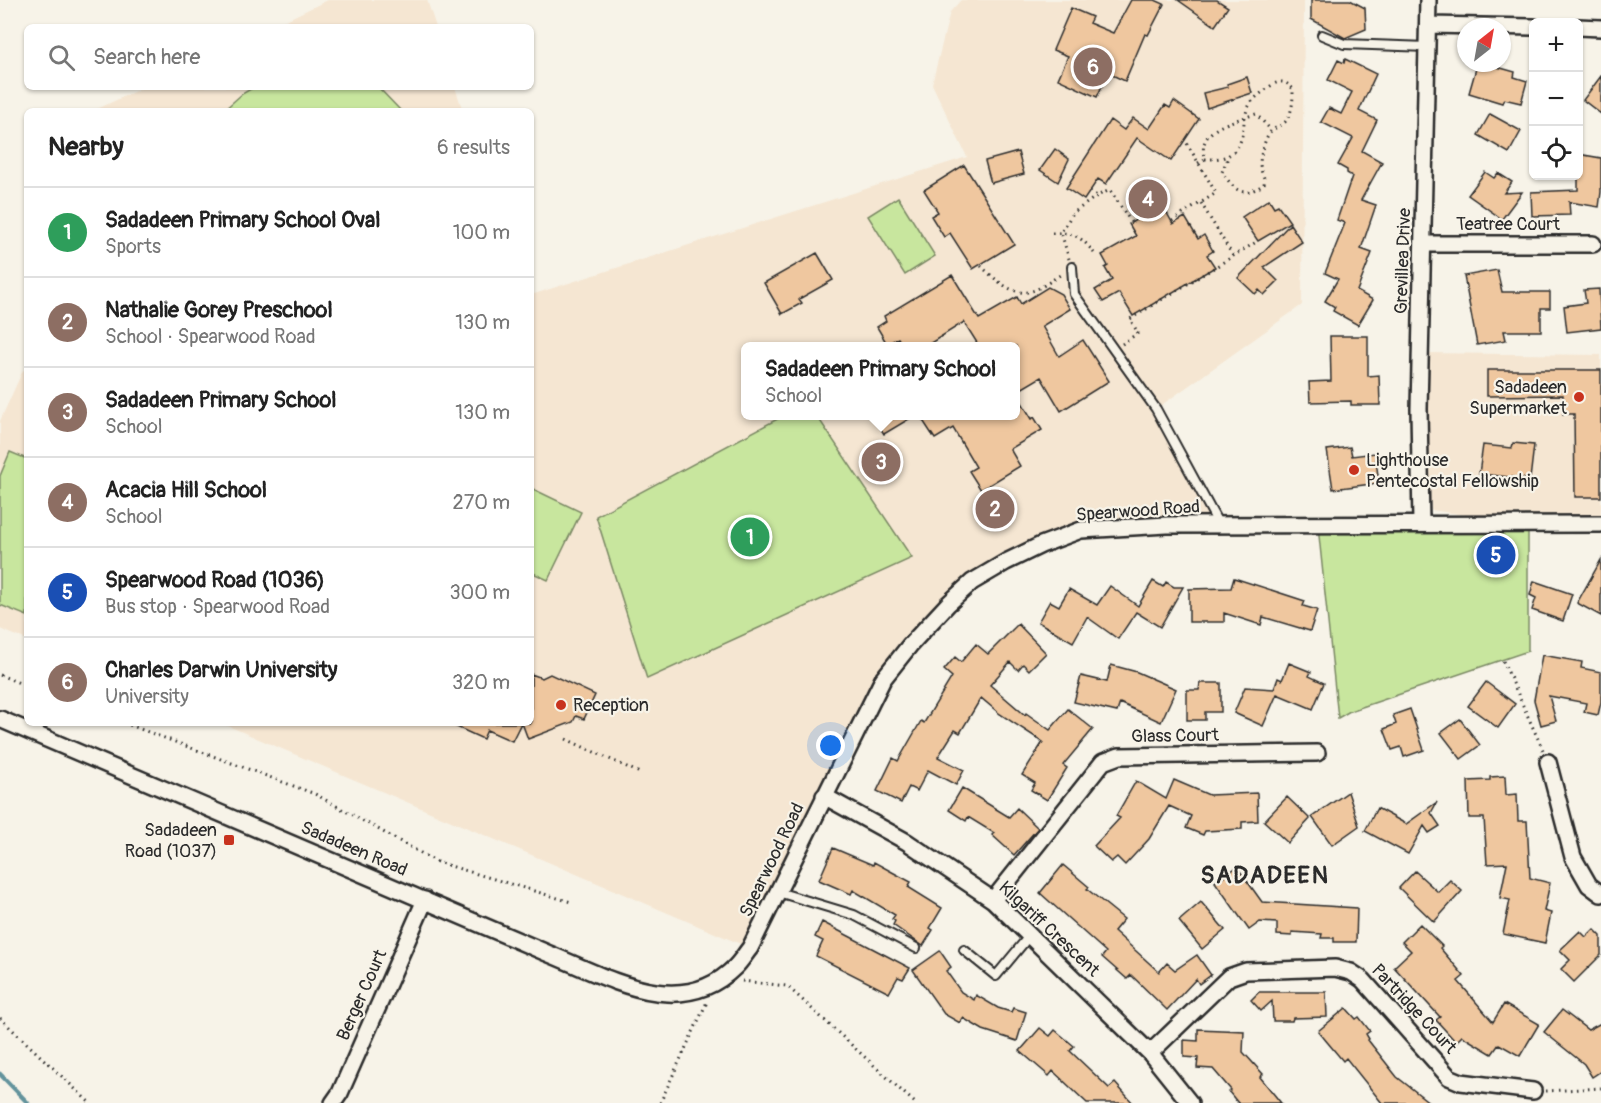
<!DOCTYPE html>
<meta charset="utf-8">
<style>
body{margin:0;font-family:Pangolin,sans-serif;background:#f6f6f6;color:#222}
.controls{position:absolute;right:18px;top:18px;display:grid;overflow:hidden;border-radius:9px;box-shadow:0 2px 4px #0004}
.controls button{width:54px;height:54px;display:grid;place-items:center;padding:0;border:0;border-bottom:2px solid #e0e0e0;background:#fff;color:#222;font:30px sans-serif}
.compass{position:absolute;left:1457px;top:18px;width:54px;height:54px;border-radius:50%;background:#fff;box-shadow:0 2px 4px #0004;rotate:31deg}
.you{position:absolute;left:831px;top:746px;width:21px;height:21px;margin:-15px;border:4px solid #fff;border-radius:50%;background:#1a73e8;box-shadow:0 0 0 9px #1a73e833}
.badge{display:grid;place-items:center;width:39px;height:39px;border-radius:50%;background:#2563eb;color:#fff;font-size:20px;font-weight:700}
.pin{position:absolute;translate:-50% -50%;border:3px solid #fff;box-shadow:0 2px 6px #0006}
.popup{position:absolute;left:741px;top:342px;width:279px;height:78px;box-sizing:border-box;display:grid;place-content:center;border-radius:9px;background:#fff;filter:drop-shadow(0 2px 4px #0005);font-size:20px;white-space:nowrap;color:#767676}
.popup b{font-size:22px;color:#222}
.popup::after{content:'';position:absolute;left:50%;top:100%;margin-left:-12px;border:12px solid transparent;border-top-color:#fff}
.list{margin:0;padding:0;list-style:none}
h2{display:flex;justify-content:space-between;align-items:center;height:78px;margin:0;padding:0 24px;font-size:26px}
h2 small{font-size:20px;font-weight:400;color:#767676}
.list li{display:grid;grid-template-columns:39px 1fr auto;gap:18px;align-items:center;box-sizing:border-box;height:90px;padding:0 24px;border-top:2px solid #e0e0e0}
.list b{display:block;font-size:22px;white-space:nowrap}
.list p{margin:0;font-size:20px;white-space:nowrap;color:#767676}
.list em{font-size:20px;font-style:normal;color:#767676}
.icon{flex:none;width:33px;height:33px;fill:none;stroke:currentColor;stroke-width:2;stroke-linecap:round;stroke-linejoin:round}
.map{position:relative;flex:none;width:1601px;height:1103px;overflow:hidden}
.search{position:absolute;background:#fff;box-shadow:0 2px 4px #0004;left:24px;top:24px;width:510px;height:66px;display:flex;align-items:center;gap:15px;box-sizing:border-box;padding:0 21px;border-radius:9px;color:#767676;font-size:22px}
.panel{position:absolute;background:#fff;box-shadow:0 2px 4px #0004;left:24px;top:108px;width:510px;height:618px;border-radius:9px}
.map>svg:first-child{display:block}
.built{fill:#f5e6d2;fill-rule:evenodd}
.green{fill:#c8e69e;stroke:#7a8864;stroke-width:1.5}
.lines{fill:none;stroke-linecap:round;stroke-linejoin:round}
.stream{stroke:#64939c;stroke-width:4.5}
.building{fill:#efc79f;stroke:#2b2b2b;stroke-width:1.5}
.lane-casing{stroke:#2b2b2b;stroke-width:12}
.street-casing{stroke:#2b2b2b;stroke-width:20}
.path{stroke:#2b2b2b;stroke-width:3;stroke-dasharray:1.5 4.5;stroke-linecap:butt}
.lane{stroke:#f7f3e8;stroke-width:8}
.street{stroke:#f7f3e8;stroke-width:15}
.poi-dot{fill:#c8321e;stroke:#f7f3e8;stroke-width:2}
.labels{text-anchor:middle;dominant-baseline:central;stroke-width:4.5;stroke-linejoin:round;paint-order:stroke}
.street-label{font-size:18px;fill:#2b2b2b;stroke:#f7f3e8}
.poi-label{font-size:18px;fill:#2b2b2b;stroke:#f7f3e8;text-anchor:end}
.district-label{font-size:24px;font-weight:bold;letter-spacing:1.5px;fill:#2b2b2b;stroke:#f7f3e8}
</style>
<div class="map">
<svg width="1601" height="1103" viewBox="0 0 1601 1103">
<rect width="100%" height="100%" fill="#f7f3e8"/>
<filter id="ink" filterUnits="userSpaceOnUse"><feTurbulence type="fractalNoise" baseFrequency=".0167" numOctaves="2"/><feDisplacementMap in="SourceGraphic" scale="12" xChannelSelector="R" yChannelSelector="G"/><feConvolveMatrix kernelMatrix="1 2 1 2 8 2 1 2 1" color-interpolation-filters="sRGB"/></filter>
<g filter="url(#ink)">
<path class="built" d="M328,0H427L436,27H271Z
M961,0H1304L1302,305L1156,409L1219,525L1081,530L972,582L883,679L750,948L221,723H531V295L967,157L932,84L950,12ZM746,346H1016V416H746Z
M144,87H455L463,111H93Z
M1420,353L1601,355V524H1528L1431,510L1419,409Z
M23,370L27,372V640L0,629V421Z"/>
<path class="green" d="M254,87H378L401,111H223L242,94Z
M898,197L935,256L905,275L868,216Z
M783,416H817L912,558L647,679L596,516Z
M10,452L27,459V616L0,605V476Z
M531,488L581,512L548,580L531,572Z
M1528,524V651L1350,711L1338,718L1318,526Z"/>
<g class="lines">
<path class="stream" d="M0,1074L28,1103"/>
</g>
<path class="building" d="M1131,0H1155L1164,4L1148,35L1145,34L1125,81L1108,73L1097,97L1058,79L1068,56L1053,50L1071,8L1092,17L1089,23L1113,33Z
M1178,0H1217L1228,7L1215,26Z
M1311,0H1350L1365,8L1366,29L1345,38L1311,19Z
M1345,59L1376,74L1359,111L1377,120L1362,151L1382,162L1361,200L1376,205L1361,249L1372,253L1357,291L1373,300L1358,325L1333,311L1335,307L1325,301L1338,279L1325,273L1345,223L1337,220L1352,176L1347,173V170L1338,165L1353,138L1321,122L1329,108L1341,114L1352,92L1328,80L1338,60L1344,63Z
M1477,65L1489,68L1490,65L1515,72L1514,77L1527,81L1521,103L1504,99L1502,103L1469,93Z
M1601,76V114L1583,100Z
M1247,77L1252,93L1207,108L1203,93L1228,87L1227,84Z
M1174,101L1199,119L1171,161L1137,138L1106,184L1098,179L1084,200L1066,188L1110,120L1124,130L1133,118L1149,129L1165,105L1170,108Z
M1490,114L1521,131L1509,153L1478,135Z
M1055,149L1069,159L1058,182L1040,170Z
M1018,152L1024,174L991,183L985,161Z
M1578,154L1601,158V192L1599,207L1569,202L1570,215L1532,216L1531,192L1578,190Z
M964,165L1014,244L973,269L950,233L944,237L931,216L938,212L924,190Z
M1485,172L1494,178L1498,173L1512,182L1504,193L1522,192L1502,219L1468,195Z
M1269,199L1274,207L1278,205L1290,222L1258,241L1242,217Z
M1162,204L1173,224L1185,217L1198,239L1204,235L1213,251L1207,255L1215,267L1133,316L1119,293L1103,302L1095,290L1112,280L1105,268L1108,266L1102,255L1136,236L1129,224Z
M1290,224L1302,242L1264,267L1278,281L1264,295L1259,290L1255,294L1238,278Z
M817,253L833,280L799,299L802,303L782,314L764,283Z
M1497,270L1502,292H1550V308H1541V331H1504L1506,340L1477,345L1464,276Z
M952,275L979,319L1017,297L1021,304L1048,287L1061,294L1070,309L1042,326L1059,356L1083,340L1109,381L1061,411L1041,377L1016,392V346H979L964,322L926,346H903L898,338L887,344L877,327L886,321L884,316Z
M1599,289L1601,328L1567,332L1564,306L1586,303L1584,290Z
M1330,336H1368V376L1379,375L1380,405H1351V401L1310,402L1309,382L1331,381Z
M1487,370H1601V497H1575L1574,414H1563V395L1487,396Z
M1016,393L1032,419L1034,417L1042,430L1010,449L1020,466L981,490L969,471L976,467L953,428L935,439L920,416H1016Z
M873,416H914L884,434Z
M1513,443L1534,445L1530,479L1479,474L1483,445L1512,448Z
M1350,447L1352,456L1375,453L1379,483L1333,489L1327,450Z
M1601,560V616L1577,603Z
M1234,578L1305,601L1303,606L1317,610L1310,631L1263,617L1261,625L1224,613V622H1189V589L1231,588Z
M1153,581L1163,587L1166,582L1174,587H1183L1160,627L1136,612L1118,639L1087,617L1073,642L1038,622L1050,601L1059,606L1069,589L1097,605L1110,586L1138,606Z
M1534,581L1572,594L1563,621L1532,610L1536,598L1530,595Z
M1018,624L1046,653L1029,670L1023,664L1018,670L1010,662L990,685L1025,715L1026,713L1050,730L1068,709L1093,729L1063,765L1067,768L1047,800L1031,790L1035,783L1022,775L1043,742L1000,714L981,698L960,733L955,730L938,757L964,770L956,785L928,770L917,791L909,787L901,803L877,791L893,758L898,761L921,721L924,723L952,677L944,670L955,657L961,662L976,644L988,654Z
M1542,655L1582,662L1581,668L1601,672V702L1598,715L1584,712L1586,703L1549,696L1556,721L1541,725L1534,700Z
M1289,663L1311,672L1309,676L1324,683L1313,709L1277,694L1263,726L1234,713L1245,687L1274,689L1278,678L1282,680Z
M1111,665L1137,672L1176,689L1161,722L1120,703L1117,712L1074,702L1081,676L1107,682Z
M531,674L542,678L550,674L595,695L584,719L576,716L573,722L528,739L522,723H531Z
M1486,682L1515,704L1498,728L1468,706Z
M1200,683H1221V712H1205V720H1187V690H1199Z
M1410,709L1424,750L1404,757L1401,747L1392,750L1384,729L1396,724L1393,715Z
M1460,719L1480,745L1461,759L1441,733Z
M448,723H521L512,741L487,730L483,739Z
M1505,776L1506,795L1517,794L1518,821H1527L1530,878L1550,883L1544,911L1551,913L1545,943L1503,934L1510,900L1500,898L1507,863L1487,864L1484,818H1469L1468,781L1490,780V777Z
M1174,780L1209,795L1257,793L1258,821L1242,822V829L1205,831L1203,835L1186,828L1191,816L1169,806L1149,839L1125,865L1117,857L1111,862L1094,846L1120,818L1116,816L1136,781L1166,799Z
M962,788L1009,817L1017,808L1038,828L1014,855L992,835L994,833L968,817L966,821L949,810Z
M1348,792L1359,826L1332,845L1312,817Z
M1287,797L1310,819L1288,843L1264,821Z
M1437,802L1431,813L1440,826L1429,833L1424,826L1408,854L1365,831L1377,808L1406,824Z
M833,848L873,865L874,862L894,873L911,882L908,887L942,908L930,928L933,930L923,946L893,925L895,921L892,919L895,915L853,890L851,894L819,880Z
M1063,865L1089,887L1087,889L1124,919L1114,931L1159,972L1167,963L1175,970L1197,955L1211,975L1199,984L1196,979L1167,1010L1131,975L1127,979L1102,957L1106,952L1040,893Z
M1237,867L1262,902L1357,908L1356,942H1334V938H1321L1322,934L1292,932V936L1277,935V923L1260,922L1249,930L1215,882Z
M1415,871L1438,892L1450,880L1462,891L1434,922L1399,888Z
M1201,902L1225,930L1202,949L1179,921Z
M822,922L889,957L910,968L903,979L898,977L889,993L816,956L823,941L815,937Z
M1420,924L1442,946L1440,948L1464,976L1458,981L1493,1022L1504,1004L1539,1024L1520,1056L1499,1044L1492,1054L1462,1036L1456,1042L1436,1020L1440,1017L1394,967L1411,951L1402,942Z
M1594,929L1601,936V955L1574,982L1561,969L1570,960L1560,950L1580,931L1586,937Z
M940,951L951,967L946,971L961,992L974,1000L976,995L998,1008L1011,1012L1013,1008L1026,1012L1017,1041L983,1030L963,1018L960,1023L944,1014L913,970Z
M1259,992H1326L1327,1017L1293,1018L1292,1021H1273L1272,1001L1261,1011L1251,1000Z
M1346,1008L1356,1019L1359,1017L1370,1031L1366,1034L1369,1039L1368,1040L1397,1077L1430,1103H1382L1346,1058L1343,1061L1318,1031Z
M1562,1010L1588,1030L1601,1023V1071L1592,1077L1584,1064L1544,1032Z
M1040,1028L1050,1036L1055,1030L1074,1046L1070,1051L1109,1088L1115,1083L1133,1103H1087L1053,1071L1049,1076L1020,1051Z
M1198,1029L1244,1031L1243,1052L1263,1074L1260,1077L1281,1103H1238L1229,1092L1231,1090L1213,1069L1197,1068L1198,1058L1184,1057V1040L1198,1041Z"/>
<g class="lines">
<defs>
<path id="lane" d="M1322,35L1344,44L1428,47
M1072,267L1074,294L1156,409L1219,525
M778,892L854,915L916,948
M964,950L996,976L1030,935"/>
<path id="street" d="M1429,25L1534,27
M1578,27L1601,28
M1423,244H1593
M1421,523L1419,409L1428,0
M0,719L547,953C607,977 680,1022 735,967C741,961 745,954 750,948L883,679L910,645L948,604L972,582L1006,562L1041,545L1081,530L1167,525L1601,524
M1548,762L1573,857L1589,885L1601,894
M824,796L907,842L993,900L1150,1053L1190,1103
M993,900L1103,762L1119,756L1317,753
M1150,1053L1229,977L1246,971L1335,968L1351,972L1363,980L1449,1077L1461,1082L1533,1091
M333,1103L340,1093L425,900"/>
</defs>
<use href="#lane" class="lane-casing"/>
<use href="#street" class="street-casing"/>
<path class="path" d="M1205,159C1216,159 1227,159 1235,150C1246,139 1241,120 1249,106C1253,98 1262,93 1269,87C1279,80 1285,80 1293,89C1293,100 1293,113 1285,122C1278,128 1271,128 1267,137C1263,146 1258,161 1261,170C1263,176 1265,178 1264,184C1243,199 1235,191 1222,172L1229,155
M1198,163L1205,159C1195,128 1234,121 1256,114L1271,130
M1090,191L1097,196L1110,190L1131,222
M1201,203L1233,256
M1172,221L1216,193L1185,140
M1052,233C1073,232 1081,236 1094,253
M1069,259L1061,232L1073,213L1097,196
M981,266C993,277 1013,298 1032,291C1042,288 1053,279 1062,274
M1122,344L1138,333L1130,319L1258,241
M1503,661L1543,750
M0,675L27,686
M124,723L315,794L437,862L571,902
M566,739L642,774
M742,981L787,986L915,1103
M0,1018L90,1103
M1546,1091L1601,1088
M660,1103L707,1002"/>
<use href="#lane" class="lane"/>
<use href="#street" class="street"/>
</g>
</g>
<g class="poi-dot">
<circle cx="1579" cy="397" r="6"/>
<circle cx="1354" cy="470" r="6"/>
<circle cx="561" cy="705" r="6"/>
<rect x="223" y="834" width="12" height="12" rx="3"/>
</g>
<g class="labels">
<g class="street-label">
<text x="1508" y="224">Teatree Court</text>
<text transform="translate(1403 261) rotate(-88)">Grevillea Drive</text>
<text transform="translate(1138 511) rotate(-4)">Spearwood Road</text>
<text transform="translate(1175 736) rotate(-1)">Glass Court</text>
<text transform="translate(354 849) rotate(23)">Sadadeen Road</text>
<text transform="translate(772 860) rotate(-64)">Spearwood Road</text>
<text transform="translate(1049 929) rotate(43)">Kilgariff Crescent</text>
<text transform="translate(362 995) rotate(-66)">Berger Court</text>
<text transform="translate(1414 1009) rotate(47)">Partridge Court</text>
</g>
<g class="poi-label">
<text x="1567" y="387">Sadadeen<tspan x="1567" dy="21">Supermarket</tspan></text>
<text x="1366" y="460" text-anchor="start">Lighthouse<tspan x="1366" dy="21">Pentecostal Fellowship</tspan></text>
<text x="573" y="705" text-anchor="start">Reception</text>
<text x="217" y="830">Sadadeen<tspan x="217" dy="21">Road (1037)</tspan></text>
</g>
<g class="district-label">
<text x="1265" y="875">SADADEEN</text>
</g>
</g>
</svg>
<div class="controls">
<button>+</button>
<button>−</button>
<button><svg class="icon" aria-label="locate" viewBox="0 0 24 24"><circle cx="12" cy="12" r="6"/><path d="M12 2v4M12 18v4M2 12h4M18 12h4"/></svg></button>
</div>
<svg class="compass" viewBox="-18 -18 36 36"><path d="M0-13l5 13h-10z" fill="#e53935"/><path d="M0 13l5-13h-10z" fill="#767676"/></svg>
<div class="you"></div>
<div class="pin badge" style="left:750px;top:537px;background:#2e9e5b">1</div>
<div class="pin badge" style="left:995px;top:509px;background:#8d6e63">2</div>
<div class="pin badge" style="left:881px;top:462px;background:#8d6e63">3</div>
<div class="popup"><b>Sadadeen Primary School</b>School</div>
<div class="pin badge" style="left:1148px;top:199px;background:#8d6e63">4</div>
<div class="pin badge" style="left:1496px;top:555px;background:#1a4fb4">5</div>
<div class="pin badge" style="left:1093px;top:67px;background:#8d6e63">6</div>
<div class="search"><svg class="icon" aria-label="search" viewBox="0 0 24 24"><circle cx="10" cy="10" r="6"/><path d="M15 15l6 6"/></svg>Search here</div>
<section class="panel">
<h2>Nearby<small>6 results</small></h2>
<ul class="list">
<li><span class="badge" style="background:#2e9e5b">1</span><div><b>Sadadeen Primary School Oval</b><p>Sports</p></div><em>100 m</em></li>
<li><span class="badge" style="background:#8d6e63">2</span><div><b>Nathalie Gorey Preschool</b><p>School · Spearwood Road</p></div><em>130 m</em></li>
<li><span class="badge" style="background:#8d6e63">3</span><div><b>Sadadeen Primary School</b><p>School</p></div><em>130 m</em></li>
<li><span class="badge" style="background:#8d6e63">4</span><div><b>Acacia Hill School</b><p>School</p></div><em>270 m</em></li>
<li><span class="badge" style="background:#1a4fb4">5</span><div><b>Spearwood Road (1036)</b><p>Bus stop · Spearwood Road</p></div><em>300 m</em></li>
<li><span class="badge" style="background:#8d6e63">6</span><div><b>Charles Darwin University</b><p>University</p></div><em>320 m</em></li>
</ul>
</section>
</div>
